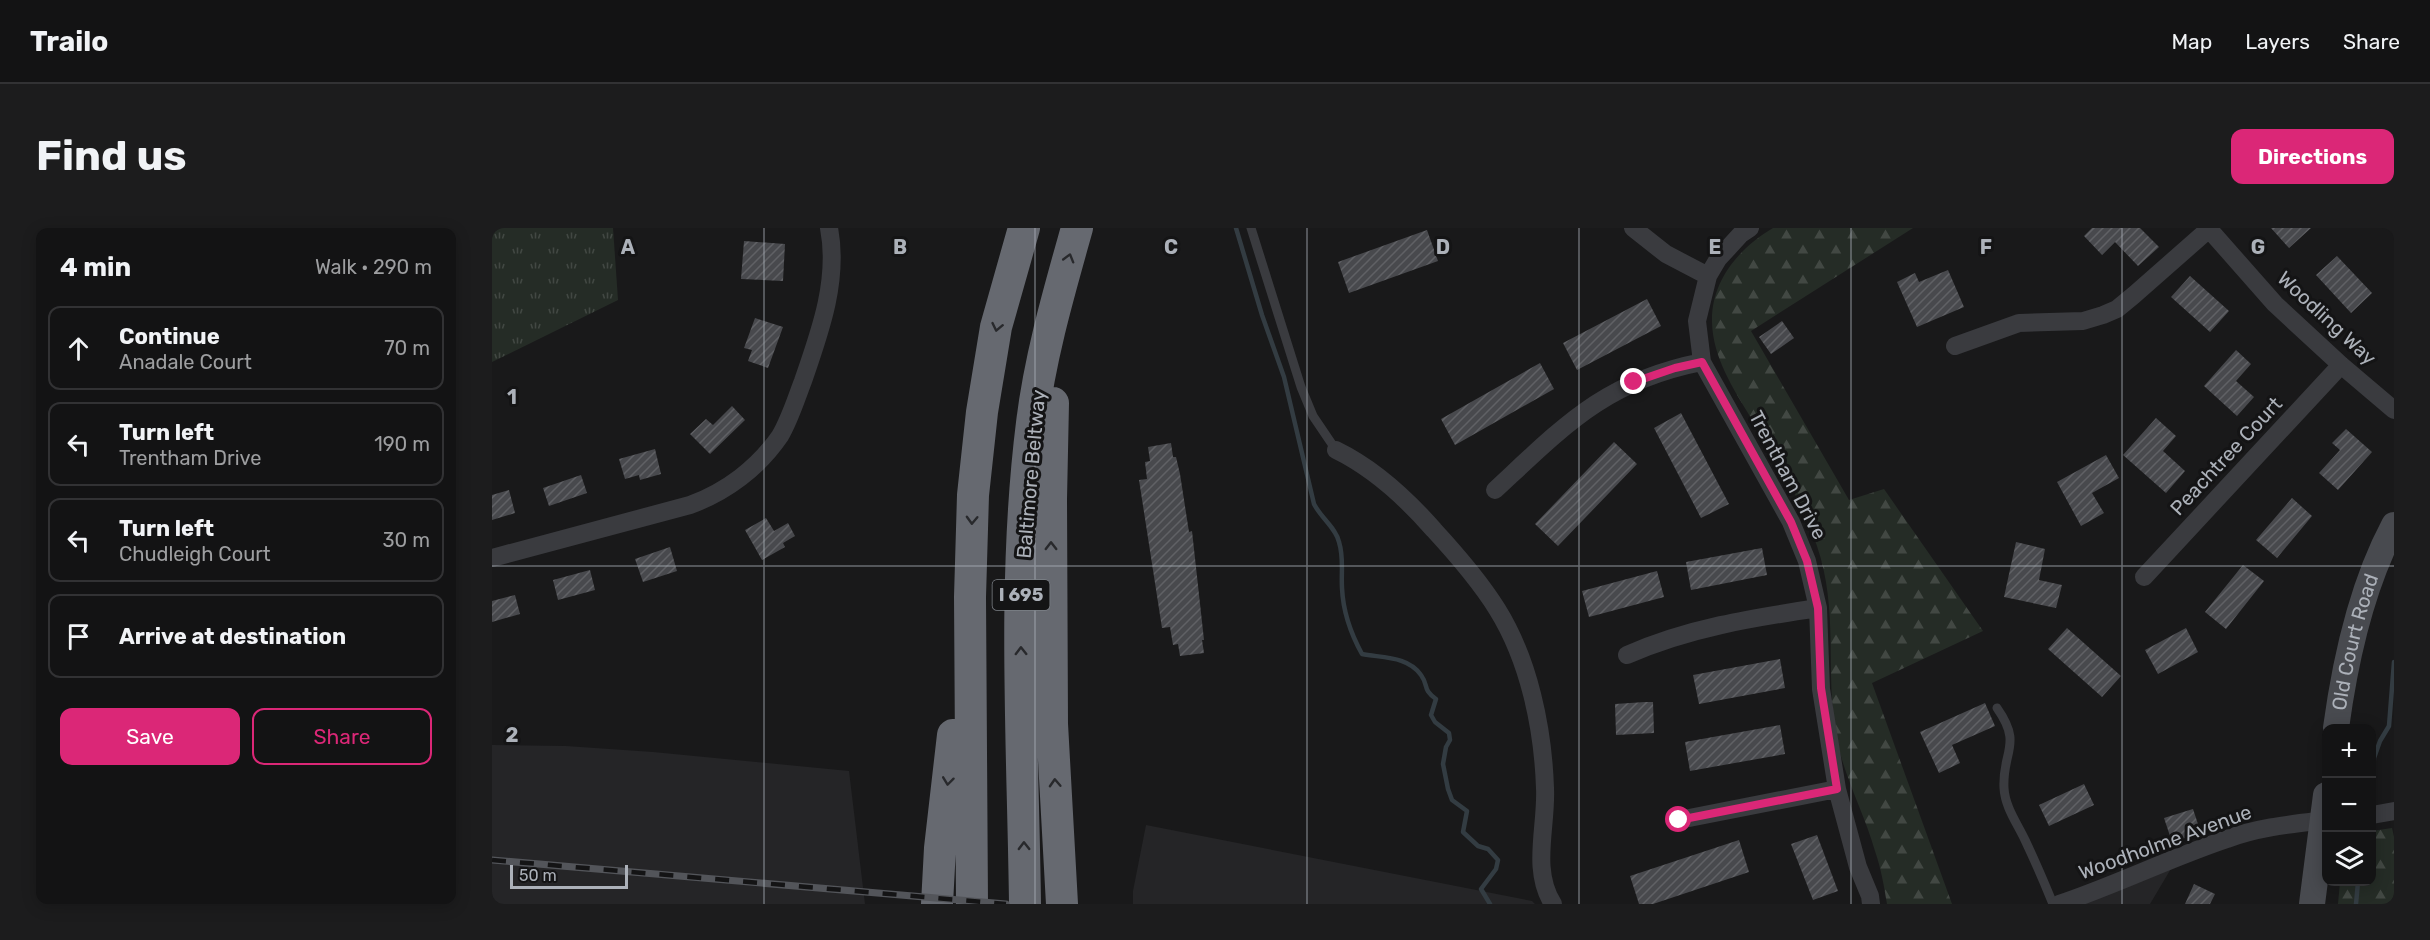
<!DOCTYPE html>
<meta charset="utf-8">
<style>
body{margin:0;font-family:Rubik,sans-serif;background:#1c1c1d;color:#f1f3f6}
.controls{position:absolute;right:18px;bottom:18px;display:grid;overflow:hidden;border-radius:12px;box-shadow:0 3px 15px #0003}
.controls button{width:54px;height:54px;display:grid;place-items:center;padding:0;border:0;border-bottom:2px solid #323234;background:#131314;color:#f1f3f6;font:30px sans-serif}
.scale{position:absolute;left:18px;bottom:15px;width:118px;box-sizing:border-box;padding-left:6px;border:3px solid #acb1b9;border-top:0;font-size:16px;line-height:21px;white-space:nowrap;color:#acb1b9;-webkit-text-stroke:4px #141415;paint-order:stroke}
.stop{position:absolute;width:18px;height:18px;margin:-14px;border:4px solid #db2777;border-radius:50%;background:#fff}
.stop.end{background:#db2777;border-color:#fff;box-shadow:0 2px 6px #0008}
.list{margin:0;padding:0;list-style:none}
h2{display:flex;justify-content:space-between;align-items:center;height:78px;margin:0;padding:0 24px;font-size:26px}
h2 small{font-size:20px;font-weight:400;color:#9d9ea0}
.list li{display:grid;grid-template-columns:39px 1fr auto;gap:18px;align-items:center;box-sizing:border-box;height:84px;margin:0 12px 12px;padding:0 12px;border:2px solid #323234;border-radius:12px}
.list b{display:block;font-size:22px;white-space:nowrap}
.list p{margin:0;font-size:20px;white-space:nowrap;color:#9d9ea0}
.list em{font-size:20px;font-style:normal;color:#9d9ea0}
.actions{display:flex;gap:12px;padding:18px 24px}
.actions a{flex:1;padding:14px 0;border:2px solid #db2777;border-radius:12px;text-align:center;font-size:21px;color:#db2777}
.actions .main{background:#db2777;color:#fff}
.icon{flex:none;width:33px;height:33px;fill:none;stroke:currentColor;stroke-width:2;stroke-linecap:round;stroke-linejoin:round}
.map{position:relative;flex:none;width:1902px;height:676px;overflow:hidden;border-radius:12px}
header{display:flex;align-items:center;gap:36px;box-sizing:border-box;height:84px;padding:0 30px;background:#131314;border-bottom:2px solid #323234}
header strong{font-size:28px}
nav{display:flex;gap:33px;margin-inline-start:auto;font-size:21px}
.intro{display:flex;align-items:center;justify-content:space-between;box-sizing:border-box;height:144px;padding:0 36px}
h1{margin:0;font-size:42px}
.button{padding:15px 27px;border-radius:12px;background:#db2777;color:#fff;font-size:21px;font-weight:700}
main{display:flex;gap:36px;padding:0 36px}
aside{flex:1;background:#131314;border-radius:12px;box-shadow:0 3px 15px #0003}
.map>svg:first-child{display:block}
.built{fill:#252527}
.grass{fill:url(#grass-tufts)}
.forest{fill:url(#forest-firs)}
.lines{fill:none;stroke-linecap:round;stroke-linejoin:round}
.stream{stroke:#333c42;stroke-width:4.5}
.building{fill:url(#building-hatch)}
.lane{stroke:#3a3b3f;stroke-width:9}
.street{stroke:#3a3b3f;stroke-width:18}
.secondary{stroke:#484a4f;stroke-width:26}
.highway{stroke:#666970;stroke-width:32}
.rail-casing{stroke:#53555a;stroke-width:7}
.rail{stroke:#141415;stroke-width:4.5;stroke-dasharray:14;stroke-linecap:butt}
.oneway{stroke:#28292c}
.route{stroke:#db2777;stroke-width:8}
.grid{fill:none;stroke:#acb1b9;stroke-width:1.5;stroke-opacity:0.55}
.labels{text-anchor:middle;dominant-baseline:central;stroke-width:6;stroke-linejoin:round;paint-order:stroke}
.shield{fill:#141415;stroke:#7e8288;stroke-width:1.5}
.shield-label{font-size:18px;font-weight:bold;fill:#acb1b9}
.street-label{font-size:20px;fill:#acb1b9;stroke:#141415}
.grid-label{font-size:20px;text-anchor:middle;font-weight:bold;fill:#acb1b9;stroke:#141415;stroke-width:6;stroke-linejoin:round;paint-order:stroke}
</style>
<header>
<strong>Trailo</strong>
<nav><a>Map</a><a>Layers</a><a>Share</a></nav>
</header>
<div class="intro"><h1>Find us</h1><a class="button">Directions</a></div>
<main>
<aside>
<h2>4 min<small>Walk · 290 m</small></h2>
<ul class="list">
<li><svg class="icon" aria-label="ahead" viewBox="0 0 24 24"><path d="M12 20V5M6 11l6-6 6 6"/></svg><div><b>Continue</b><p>Anadale Court</p></div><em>70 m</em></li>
<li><svg class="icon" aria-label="left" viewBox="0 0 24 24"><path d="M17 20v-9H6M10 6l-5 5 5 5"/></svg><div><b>Turn left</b><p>Trentham Drive</p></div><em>190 m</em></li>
<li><svg class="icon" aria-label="left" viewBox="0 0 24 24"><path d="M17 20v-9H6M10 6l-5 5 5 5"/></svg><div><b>Turn left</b><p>Chudleigh Court</p></div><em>30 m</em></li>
<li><svg class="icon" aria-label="arrive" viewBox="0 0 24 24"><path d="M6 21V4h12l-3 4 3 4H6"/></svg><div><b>Arrive at destination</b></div></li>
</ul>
<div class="actions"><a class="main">Save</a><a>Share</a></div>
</aside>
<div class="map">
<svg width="1902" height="676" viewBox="0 0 1902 676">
<defs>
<pattern id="grass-tufts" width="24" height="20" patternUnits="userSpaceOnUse" patternTransform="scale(1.5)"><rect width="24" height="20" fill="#252c26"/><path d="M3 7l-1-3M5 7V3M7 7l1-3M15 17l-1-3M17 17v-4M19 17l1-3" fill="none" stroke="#424843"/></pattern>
<pattern id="forest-firs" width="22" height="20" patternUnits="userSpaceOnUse" patternTransform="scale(1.5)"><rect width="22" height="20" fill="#252c26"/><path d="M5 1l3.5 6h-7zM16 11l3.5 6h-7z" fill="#424843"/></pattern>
<pattern id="building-hatch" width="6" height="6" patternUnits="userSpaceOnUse" patternTransform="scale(1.5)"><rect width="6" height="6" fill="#48494d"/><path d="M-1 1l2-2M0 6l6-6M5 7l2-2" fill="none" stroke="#606165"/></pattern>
</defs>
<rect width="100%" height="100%" fill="#19191a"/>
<path class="built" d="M0,517L74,518L161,524L357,543L373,676H0Z
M654,597L1040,673L1043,676H641V663Z
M1680,639L1658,676H1586Z"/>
<path class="grass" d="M0,0H121L126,72L0,134Z"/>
<path class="forest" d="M1281,0H1421L1259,103L1357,272L1392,261L1491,403L1380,455L1460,676H1395C1392,658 1389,640 1383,623C1372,584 1351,547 1344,507C1333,444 1347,382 1325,318C1310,272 1283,231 1259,190C1241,160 1221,130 1220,94C1219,53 1247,20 1281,0Z
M1900,600L1902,609V676H1846L1848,654H1880V603Z"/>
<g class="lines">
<path class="stream" d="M744,0L770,87L792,149L822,276C829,290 844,300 847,314C852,330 849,344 850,360C851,383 859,406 870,426C890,430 916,428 929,447C937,458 930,461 944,471L939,487L943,494L957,505L958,512L954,519L951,536L956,561L960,572L975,583L971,604L986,618L996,621L1006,632L1004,641L989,661L998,676
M1880,556L1882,530L1888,513L1897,498L1902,434
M1864,676L1866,654"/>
</g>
<path class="building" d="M1600,0H1648L1667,19L1646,38L1623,14L1610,27L1592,8Z
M1779,0H1819L1797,20Z
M935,2L946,33L857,65L846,34Z
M252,13L293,16L291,53L249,51Z
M1845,28L1880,65L1859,85L1824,47Z
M1456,42L1472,79L1425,99L1405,54L1423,45L1427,54Z
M1698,48L1737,83L1718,104L1679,69Z
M1155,71L1169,98L1085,142L1071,115Z
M263,90L291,99L276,140L256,133L260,122L252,120Z
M1290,93L1302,110L1279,126L1267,109Z
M1744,122L1759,136L1744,153L1762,169L1745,188L1712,158Z
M1048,135L1062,161L963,217L949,191Z
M240,178L253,192L218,226L198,206L214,191L221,197Z
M1189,185L1237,276L1209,290L1162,200Z
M1664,190L1684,208L1671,223L1693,243L1674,265L1631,227Z
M1854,201L1880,224L1846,262L1827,245L1848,222L1840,215Z
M1122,214L1145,236L1066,318L1043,296Z
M679,215L681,229H684L688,246L697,304L700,303L712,412H710L712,425L688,428L686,416L681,417L678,399L670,400L647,252L655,251L653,234L658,233L656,219Z
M163,221L169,246L148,252L147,247L133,251L127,231Z
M1614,227L1627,250L1600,265L1612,285L1589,298L1565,254Z
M89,247L95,265L57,278L51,260Z
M17,262L23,285L0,292V267Z
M1800,270L1820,288L1785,330L1764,312Z
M274,290L282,303L296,295L303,308L291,315L293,319L270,332L253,302Z
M1524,314L1553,321L1547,352L1570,357L1564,380L1512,369Z
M178,319L185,343L151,354L143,331Z
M1270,320L1275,347L1199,362L1194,334Z
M1751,337L1772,353L1734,401L1713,384Z
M98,342L103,362L66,372L61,352Z
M1165,343L1172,369L1097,389L1090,363Z
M23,367L28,386L0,394V373Z
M1575,400L1629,448L1610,469L1556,421Z
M1694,400L1706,424L1666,446L1653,422Z
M1288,431L1293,460L1207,476L1201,447Z
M1153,474H1161L1162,505L1124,507L1123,476Z
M1493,475L1503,498L1460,517L1468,535L1447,545L1428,504Z
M1288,497L1293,526L1198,543L1193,514Z
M1592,556L1602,577L1557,598L1547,577Z
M1701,581L1709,605L1680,614L1672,590Z
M1325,607L1346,663L1321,672L1299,616Z
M1247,612L1257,644L1161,676H1147L1138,648Z
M1702,656L1723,666L1718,676H1693Z"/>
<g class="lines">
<path class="lane" d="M759,0L809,159L821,188L844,222
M1505,480C1531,517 1510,523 1512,560C1513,579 1525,595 1533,612C1543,633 1552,654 1561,676"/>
<path class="street" d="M1141,0L1174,26L1216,48
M1258,0L1249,6L1226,31L1216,48L1205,93L1210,134L1299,294L1315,333L1326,380L1329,461L1345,561L1366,639L1378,668L1379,676
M1716,0L1783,76L1849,137L1902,182
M1463,118L1527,95L1591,93L1611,87L1625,81L1642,67L1717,1
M844,222C883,241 914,270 942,302C965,327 987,352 1005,381C1037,432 1051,500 1053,560C1055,598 1039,642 1061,676
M1003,262C1072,198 1113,153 1210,134
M0,330L198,277C234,264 266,240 288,208C298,191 304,171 311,153C328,104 347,52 337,0
M1652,349L1849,137
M1135,427C1196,400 1260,390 1326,380
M1880,587L1902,583
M1187,592L1345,561
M1567,676C1624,657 1678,630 1735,611C1767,599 1801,596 1834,592"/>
<g class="secondary">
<path id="s1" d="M1844,500C1853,433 1870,357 1902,297"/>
<path d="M1820,676L1834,567"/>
</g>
<path class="highway" d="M561,175L559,271L560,496L570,676
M445,676L448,620L461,507
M480,676L478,369L481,267L490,184L504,99L532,0
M533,676C531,516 520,354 540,195C548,129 567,64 585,0"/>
<defs>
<path id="rail" d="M0,632L514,676"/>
</defs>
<use href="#rail" class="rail-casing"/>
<use href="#rail" class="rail"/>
</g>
<defs><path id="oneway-chevron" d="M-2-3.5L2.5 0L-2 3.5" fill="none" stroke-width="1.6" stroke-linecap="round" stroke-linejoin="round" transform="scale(1.5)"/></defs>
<g class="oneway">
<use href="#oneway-chevron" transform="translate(577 30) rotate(-74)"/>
<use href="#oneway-chevron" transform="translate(505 99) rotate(102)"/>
<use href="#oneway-chevron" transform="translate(480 292) rotate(92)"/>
<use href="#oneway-chevron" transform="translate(559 318) rotate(-90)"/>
<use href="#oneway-chevron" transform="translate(529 423) rotate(-91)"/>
<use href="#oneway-chevron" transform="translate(456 553) rotate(97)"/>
<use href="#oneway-chevron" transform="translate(563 555) rotate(-93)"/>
<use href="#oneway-chevron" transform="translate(532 618) rotate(-91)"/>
</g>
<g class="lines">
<path class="route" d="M1142,154L1183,140L1210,134L1299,294L1315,333L1326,380L1329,460L1345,561L1187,592"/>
</g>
<path class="grid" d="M272,0V676M543,0V676M815,0V676M1087,0V676M1359,0V676M1630,0V676M0,338H1902"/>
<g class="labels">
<rect class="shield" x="500.5" y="352" width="57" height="30" rx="4.5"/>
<g class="shield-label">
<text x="529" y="367">I 695</text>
</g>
<g class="street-label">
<text transform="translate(1835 90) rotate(43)">Woodling Way</text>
<text transform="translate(1734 228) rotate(-47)">Peachtree Court</text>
<text transform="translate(539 246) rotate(-85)">Baltimore Beltway</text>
<text transform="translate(1296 247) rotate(62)">Trentham Drive</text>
<text stroke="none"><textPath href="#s1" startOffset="88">Old Court Road</textPath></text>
<text transform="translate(1673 614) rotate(-20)">Woodholme Avenue</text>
</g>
</g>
<g class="grid-label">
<text x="136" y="26">A</text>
<text x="408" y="26">B</text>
<text x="679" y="26">C</text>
<text x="951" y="26">D</text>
<text x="1223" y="26">E</text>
<text x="1494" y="26">F</text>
<text x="1766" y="26">G</text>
<text x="20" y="176">1</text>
<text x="20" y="514">2</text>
</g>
</svg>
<div class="controls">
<button>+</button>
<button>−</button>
<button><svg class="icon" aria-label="layers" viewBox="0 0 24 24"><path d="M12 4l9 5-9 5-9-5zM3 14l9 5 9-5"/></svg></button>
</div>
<div class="scale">50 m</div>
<div class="stop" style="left:1187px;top:592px"></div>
<div class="stop end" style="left:1142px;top:154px"></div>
</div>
</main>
